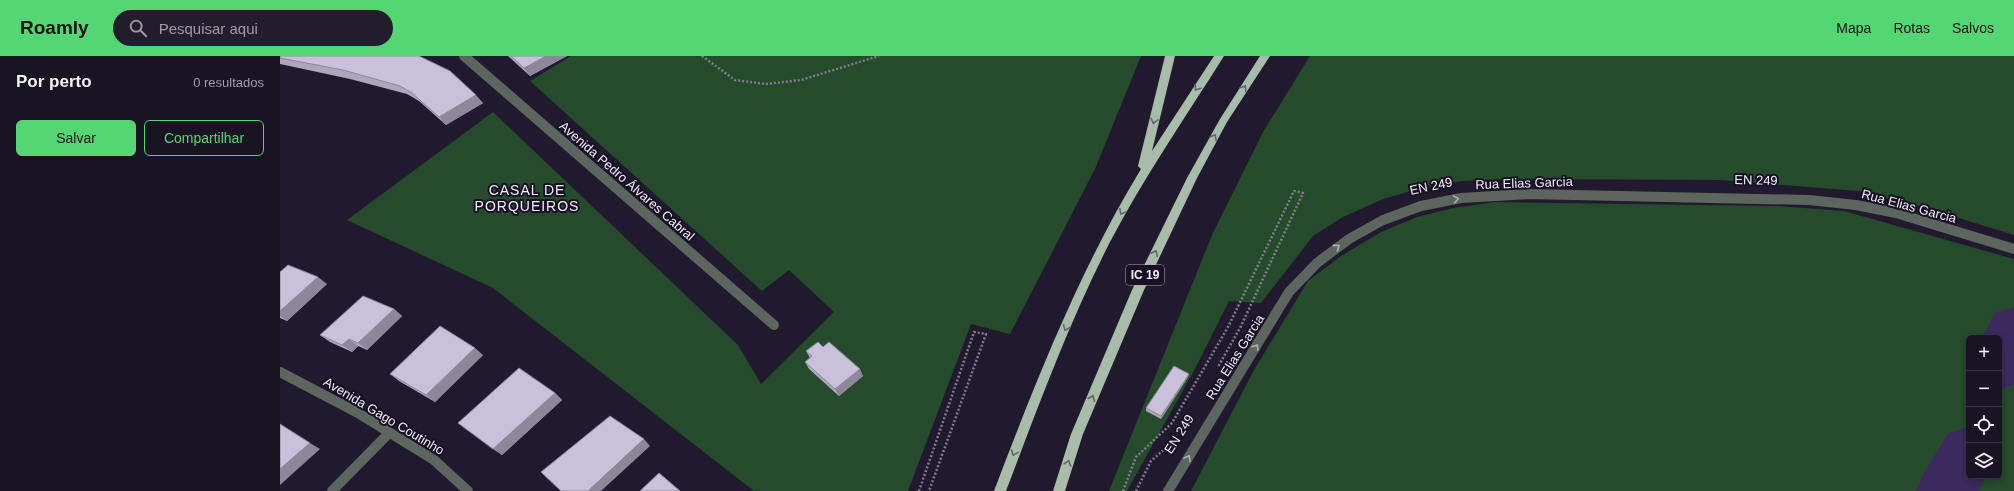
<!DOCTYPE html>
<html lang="pt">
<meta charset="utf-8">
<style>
body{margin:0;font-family:Arial,sans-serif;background:#221d2a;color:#f1f3f6}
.controls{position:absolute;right:12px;bottom:12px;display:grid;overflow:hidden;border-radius:6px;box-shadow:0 2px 6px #0003}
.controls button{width:36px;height:36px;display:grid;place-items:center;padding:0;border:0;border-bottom:1px solid #373340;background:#191422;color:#f1f3f6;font:20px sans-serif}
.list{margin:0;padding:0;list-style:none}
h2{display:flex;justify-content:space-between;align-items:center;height:52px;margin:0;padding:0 16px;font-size:17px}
h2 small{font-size:13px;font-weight:400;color:#9f9ea5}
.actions{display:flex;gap:8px;padding:12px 16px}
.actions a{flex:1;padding:9px 0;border:1px solid #53d673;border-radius:6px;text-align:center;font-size:14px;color:#53d673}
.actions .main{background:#53d673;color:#111}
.icon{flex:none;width:22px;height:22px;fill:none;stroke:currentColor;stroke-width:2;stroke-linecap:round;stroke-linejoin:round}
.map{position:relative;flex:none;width:1734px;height:435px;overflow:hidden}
header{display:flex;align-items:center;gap:24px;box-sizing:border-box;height:56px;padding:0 20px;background:#53d673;color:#111}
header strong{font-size:19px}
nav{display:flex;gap:22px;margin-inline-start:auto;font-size:14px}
.search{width:280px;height:36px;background:#221d2a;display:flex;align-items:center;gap:10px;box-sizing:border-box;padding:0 14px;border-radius:22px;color:#9f9ea5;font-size:15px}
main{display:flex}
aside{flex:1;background:#191422}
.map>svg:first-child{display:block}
.green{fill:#254a2c;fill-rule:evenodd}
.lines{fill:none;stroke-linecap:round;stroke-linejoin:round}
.river{fill:#3c295d;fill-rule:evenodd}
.path{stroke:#827c8d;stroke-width:2.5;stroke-dasharray:2 2;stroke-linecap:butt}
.minor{stroke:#5d665e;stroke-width:10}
.tertiary{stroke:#5d665e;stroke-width:10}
.trunk{fill:#a8bcaa;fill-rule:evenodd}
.wall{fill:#ada6bd}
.shaded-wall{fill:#8d879a}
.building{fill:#c9c1dc;stroke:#8d879a}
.oneway{stroke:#606667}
.oneway2{stroke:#aeb0b4}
.labels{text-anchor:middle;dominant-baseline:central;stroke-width:4;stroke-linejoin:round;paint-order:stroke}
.shield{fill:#181124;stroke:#b0abba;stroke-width:1}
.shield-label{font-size:12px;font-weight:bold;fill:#f1edfb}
.street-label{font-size:13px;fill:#f1edfb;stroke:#181124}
.neighbourhood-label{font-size:14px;letter-spacing:1px;fill:#f1edfb;stroke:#181124}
</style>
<header>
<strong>Roamly</strong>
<div class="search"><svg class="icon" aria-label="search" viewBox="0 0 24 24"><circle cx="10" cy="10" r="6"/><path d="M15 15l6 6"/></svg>Pesquisar aqui</div>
<nav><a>Mapa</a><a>Rotas</a><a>Salvos</a></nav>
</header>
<main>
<aside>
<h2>Por perto<small>0 resultados</small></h2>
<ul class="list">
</ul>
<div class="actions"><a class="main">Salvar</a><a>Compartilhar</a></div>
</aside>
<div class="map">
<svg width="1734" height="435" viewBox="0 0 1734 435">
<rect width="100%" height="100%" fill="#211a2e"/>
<path class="green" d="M291,0H861L815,113L730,278L691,268L628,435H474L213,232L67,164L213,56L458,289L481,328L554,256L509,214L482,235L250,25Z
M1030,0H1734V179L1653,154L1578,135L1440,124L1225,123L1182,125L1141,132L1103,143L1063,161L1033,180L981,247L949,245L916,311L847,435H829L932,179L983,76Z
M1215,146L1497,150L1564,155L1734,203V435H911L974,314L1028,225L1061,200L1101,176L1137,161L1173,152ZM1689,282H1719V420H1689Z"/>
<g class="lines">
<path class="river" d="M1734,251V328L1719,334V282H1702L1715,257Z
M1689,370V420H1707L1698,435H1636L1645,415L1668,378Z"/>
<path class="path" d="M422,0L455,24L486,28L521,24L599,0
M639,435L694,276L706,278L649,435
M843,435L856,401L892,367L948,271L1014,135L1023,137L961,270L938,311
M856,435L871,405L895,384"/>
<path class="minor" d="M184,0L494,269
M0,316L78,357L154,404L188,435
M52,435L109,377"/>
<path class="tertiary" d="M888,435L1009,236L1037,207L1069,183L1103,164L1141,150L1181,142L1248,138L1529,144L1576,149L1616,157L1734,193"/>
<path class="trunk" d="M885,0H895L872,95L934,0H944C905,62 864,121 830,186C789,266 758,351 726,435H714C756,325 799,215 861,113L858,110Z
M980,0H990L947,66L917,122L864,234L803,378L785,435H773L791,378L852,234L907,122L940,63Z"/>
</g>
<path class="wall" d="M0,0H139L203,47L166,69L139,45L127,38L70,23L0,8Z
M228,0H287L250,20Z
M0,216L47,228L7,265L0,262Z
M114,253L122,260L87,294L78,290L72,296L50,286L40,279Z
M543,291L583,320L559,340L529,313L525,306L530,302L526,295Z
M203,299L155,346L119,325L110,318Z
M908,321L881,363L866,355V352Z
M275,337L282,344L222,399L178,367Z"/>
<path class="shaded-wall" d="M266,0H287L250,20L244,12Z
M196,39L203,47L166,69L159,61Z
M38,221L47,228L7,265L0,260V255Z
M114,253L122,260L87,294L78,287Z
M69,283L78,290L72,296L62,289Z
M195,292L203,299L155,346L146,339Z
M580,313L583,320L559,340L555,333Z
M909,318L908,321L881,363V360Z
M275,337L282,344L222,399L213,393Z
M364,383L370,390L321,435H308Z
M30,387L40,393L0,429V413Z"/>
<path class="building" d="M0,0H139L170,15L196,39L159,61L132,37L120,30L63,14L0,2Z
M231,0H266L244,12Z
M8,209L38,221L0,255V216Z
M83,240L114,253L78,287L69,283L62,289L40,279Z
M160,270L195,292L146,339L110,318Z
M538,286L543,291L549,286L580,313L555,333L525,306L532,300L526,295Z
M894,310L909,318L881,360L866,352Z
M239,312L275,337L213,393L178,367Z
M330,360L364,383L308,435H281L261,416Z
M0,368L30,387L0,413Z
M379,417L400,435H360Z"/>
<defs><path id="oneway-chevron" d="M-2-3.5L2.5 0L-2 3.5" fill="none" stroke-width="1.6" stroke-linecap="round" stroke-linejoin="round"/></defs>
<g class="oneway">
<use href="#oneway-chevron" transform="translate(917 32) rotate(124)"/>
<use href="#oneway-chevron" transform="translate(964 32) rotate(-57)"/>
<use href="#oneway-chevron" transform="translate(874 65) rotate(104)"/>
<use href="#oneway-chevron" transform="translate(934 81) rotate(-61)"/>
<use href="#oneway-chevron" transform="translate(842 156) rotate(118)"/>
<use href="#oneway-chevron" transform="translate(875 197) rotate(-64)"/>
<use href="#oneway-chevron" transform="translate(786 272) rotate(113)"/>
<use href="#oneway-chevron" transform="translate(812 342) rotate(-67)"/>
<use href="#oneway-chevron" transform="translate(734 397) rotate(111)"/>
<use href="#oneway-chevron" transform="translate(788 407) rotate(-72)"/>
</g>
<g class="oneway2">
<use href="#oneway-chevron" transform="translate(1176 143) rotate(-10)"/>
<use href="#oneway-chevron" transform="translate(1057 191) rotate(-36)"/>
<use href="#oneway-chevron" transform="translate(976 291) rotate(-58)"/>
<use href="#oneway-chevron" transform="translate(908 402) rotate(-59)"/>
</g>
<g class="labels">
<rect class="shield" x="846" y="209" width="38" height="20" rx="3"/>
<g class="shield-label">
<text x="865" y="219">IC 19</text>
</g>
<g class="street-label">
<text transform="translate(1476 124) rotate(1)">EN 249</text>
<text transform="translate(347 125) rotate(41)">Avenida Pedro Álvares Cabral</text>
<text transform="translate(1244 127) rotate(-2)">Rua Elias Garcia</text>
<text transform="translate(1151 130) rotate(-12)">EN 249</text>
<text transform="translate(1629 150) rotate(15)">Rua Elias Garcia</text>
<text transform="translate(955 301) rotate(-58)">Rua Elias Garcia</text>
<text transform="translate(104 360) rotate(31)">Avenida Gago Coutinho</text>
<text transform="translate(899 378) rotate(-58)">EN 249</text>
</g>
<g class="neighbourhood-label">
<text x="247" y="134">CASAL DE<tspan x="247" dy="16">PORQUEIROS</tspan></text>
</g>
</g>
</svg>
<div class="controls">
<button>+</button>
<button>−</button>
<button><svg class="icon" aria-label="locate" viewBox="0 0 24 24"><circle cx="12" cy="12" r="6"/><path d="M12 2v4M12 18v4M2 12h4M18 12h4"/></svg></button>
<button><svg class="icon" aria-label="layers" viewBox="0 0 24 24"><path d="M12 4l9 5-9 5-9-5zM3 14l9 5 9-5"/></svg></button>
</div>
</div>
</main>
